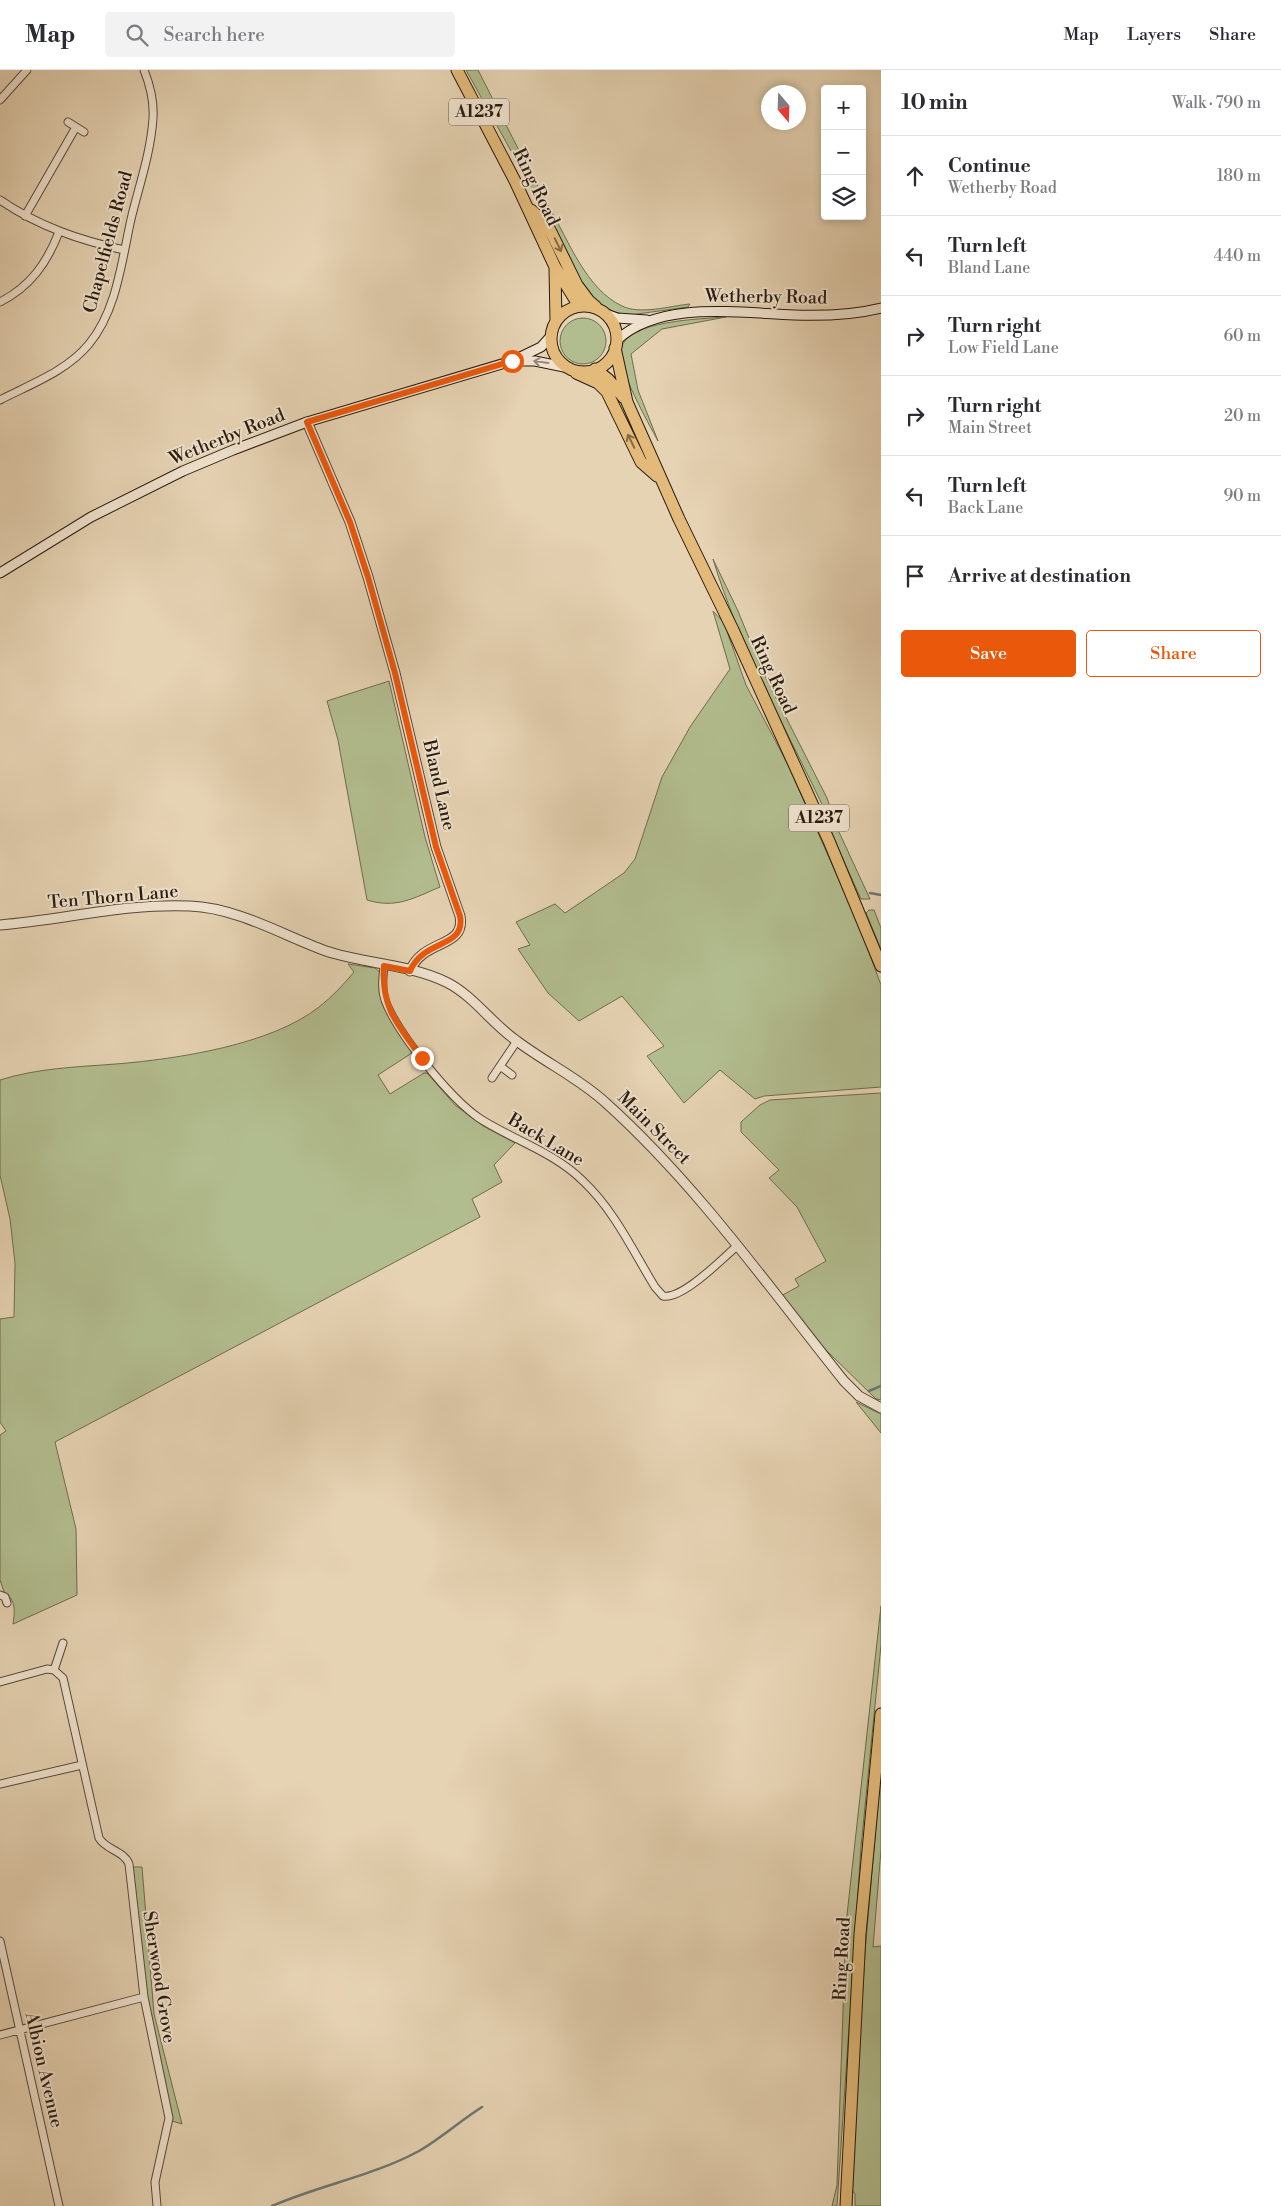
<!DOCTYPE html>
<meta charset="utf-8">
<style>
body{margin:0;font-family:"Libre Bodoni",serif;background:#f2f2f3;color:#2b2b33}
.controls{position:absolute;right:15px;top:15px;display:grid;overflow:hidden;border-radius:5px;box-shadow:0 2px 8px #0003}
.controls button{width:45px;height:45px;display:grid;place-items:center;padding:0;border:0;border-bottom:1px solid #e1e1e2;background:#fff;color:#2b2b33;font:25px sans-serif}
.compass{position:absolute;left:761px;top:15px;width:45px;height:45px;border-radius:50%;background:#fff;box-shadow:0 2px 8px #0003;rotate:161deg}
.stop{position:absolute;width:15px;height:15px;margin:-11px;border:4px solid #ea580c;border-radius:50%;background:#fff}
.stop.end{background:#ea580c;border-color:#fff;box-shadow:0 1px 5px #0008}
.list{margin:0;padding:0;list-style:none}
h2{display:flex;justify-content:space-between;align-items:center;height:65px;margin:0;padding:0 20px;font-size:21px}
h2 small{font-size:16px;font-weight:400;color:#7c7c81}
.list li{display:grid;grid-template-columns:32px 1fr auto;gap:15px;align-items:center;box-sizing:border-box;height:80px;padding:0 20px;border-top:1px solid #e1e1e2}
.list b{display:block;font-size:19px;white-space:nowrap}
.list p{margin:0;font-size:16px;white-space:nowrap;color:#7c7c81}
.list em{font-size:16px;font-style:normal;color:#7c7c81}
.actions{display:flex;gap:10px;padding:15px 20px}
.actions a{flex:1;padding:11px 0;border:1px solid #ea580c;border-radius:5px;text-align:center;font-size:18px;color:#ea580c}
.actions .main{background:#ea580c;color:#fff}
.icon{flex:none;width:28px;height:28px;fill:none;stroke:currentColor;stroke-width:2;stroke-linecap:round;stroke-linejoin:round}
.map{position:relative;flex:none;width:881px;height:2136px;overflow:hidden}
header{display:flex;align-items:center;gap:30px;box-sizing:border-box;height:70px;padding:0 25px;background:#fff;border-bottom:1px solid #e1e1e2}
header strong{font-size:24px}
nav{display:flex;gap:28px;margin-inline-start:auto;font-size:18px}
.search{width:350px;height:45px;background:#f2f2f3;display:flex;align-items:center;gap:12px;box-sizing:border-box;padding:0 18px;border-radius:5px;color:#7c7c81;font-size:19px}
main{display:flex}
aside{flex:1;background:#fff}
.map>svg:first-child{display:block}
.green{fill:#b2bd8f;stroke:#6e6c4f}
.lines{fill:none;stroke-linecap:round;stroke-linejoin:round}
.stream{stroke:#6e7774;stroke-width:2.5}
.minor-casing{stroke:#594938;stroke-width:9}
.tertiary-casing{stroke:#594938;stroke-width:11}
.secondary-casing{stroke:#2a1b0f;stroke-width:11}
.trunk-casing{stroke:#2a1b0f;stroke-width:13}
.minor{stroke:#efe2ce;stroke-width:7}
.tertiary{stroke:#efe2ce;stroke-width:9}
.secondary{stroke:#efe2ce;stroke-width:9}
.trunk{stroke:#e3ba7a;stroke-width:11}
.oneway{stroke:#866a44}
.oneway2{stroke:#968878}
.route{stroke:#ea580c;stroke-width:6}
.labels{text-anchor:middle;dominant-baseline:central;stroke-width:4;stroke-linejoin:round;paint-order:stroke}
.shield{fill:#efe2ce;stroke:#655748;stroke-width:1}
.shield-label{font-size:16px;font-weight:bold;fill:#2a1b0f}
.street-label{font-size:18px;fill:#2a1b0f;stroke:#efe2ce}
</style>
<header>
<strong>Map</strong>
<div class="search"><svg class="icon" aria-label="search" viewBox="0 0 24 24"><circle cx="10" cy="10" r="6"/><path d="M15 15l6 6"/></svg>Search here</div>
<nav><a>Map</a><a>Layers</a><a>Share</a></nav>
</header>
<main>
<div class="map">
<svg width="881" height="2136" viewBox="0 0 881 2136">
<rect width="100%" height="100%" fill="#e6d3b3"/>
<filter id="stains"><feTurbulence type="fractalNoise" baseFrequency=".004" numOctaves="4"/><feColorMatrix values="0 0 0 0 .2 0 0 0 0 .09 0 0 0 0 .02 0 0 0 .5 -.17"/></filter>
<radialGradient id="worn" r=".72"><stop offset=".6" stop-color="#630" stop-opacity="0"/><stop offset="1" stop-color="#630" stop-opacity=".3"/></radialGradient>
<path class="green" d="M466,0H478C502,47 525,93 550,139C569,171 586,219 622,236C640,245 670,236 690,234L688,237L630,245L614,242L596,231L580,215L530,115Z
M726,247L662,259L631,284L638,320L658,371C648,352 617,299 621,279C627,250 702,249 726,247Z
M560 271a23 23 0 1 1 46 0a23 23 0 1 1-46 0Z
M713,489L738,541L762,600L827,728L839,762L870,829H861L833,767L827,745C788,662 739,576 713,489Z
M713,541L724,553L746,615L787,693L858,853L881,915V1017L764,1026L755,1029L720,1000L684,1033L647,986L664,976L622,926L579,951L548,923L518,879L530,875L516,852L555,834L565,843L624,803L635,789L662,707L690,657L730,599Z
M389,611L425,767L440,817C414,828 396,839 367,830L338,670L327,631Z
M869,840H874L881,858V879L866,843Z
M348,894L375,898L380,902L382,934L412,983L378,1005L390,1024L424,1003H427L455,1035L483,1056L515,1073L494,1095L502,1112L472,1129L480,1147L55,1372L76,1459L77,1525L13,1554C15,1541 16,1530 4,1522L0,1510V1365L6,1361L0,1352V1249L14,1247L15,1193L10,1149L0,1105V1010C38,998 77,997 116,994C177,989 271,975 319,937C332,927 344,914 354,902Z
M881,1023V1330L876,1329L825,1279L781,1226L799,1216L795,1209L826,1191L797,1137L769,1108L779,1100L741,1062V1052L760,1035L770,1030Z
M856,1332L881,1344V1363Z
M881,1536V1575L861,1777L837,2136H832L837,2115L846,1854Z
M881,1697V1780L873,1877L881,1876V2136H855V2124L851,2119L865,1883Z
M133,1797H142L154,1944L182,2054L172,2051L146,1921Z"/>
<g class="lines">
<path class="stream" d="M870,823L881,825
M869,1321L881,1316
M272,2136C320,2115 373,2106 419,2081C441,2068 460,2051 482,2037"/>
<defs>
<path id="minor" d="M0,30L27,0
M68,52L84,62
M0,130C38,156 79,170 124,180
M25,146L76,57
M0,232C30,217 47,193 59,162
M0,330C31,314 67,301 89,274C118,239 122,187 132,145C140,113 151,81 153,48C154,32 150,15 144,0
M384,896C383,907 381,919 385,930C397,963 450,1028 479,1048C513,1070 554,1082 583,1111C614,1140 633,1181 655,1217L663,1226C682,1230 722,1189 737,1176
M500,996L512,1005
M492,1008L517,971
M0,1525L5,1527L7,1533
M54,1600L63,1573
M0,1612L47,1599L54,1600L63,1608L99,1768C106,1780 124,1781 129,1794L144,1927L169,2048L155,2112L157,2136
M0,1714L82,1695
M0,1871L59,2136
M0,1965L144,1927"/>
<path id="tertiary" d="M307,352L350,452L368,507L395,603L436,777L460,846C466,879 423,868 410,901
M0,855C63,850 126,833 190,836C238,838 282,865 326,881C365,894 409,894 446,912C473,925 492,954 517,971C546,993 579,1008 606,1033C697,1115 768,1216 844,1311L859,1326L881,1338"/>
<path id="secondary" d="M606,244L617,248L647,250
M617,270C660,230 740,243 794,245C823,246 853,245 881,238
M517,291H535L569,298
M0,503L91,447L183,401L233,380L307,352L512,291L541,277L551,266"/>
<path id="trunk" d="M457,0L515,111L555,197L579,236
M531,140L547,154L577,215L589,231L596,237
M555,199L556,251
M551 269a33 33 0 1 1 66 0a33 33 0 1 1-66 0Z
M615,278L627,332L679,449L733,560L829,771L881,896
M595,299L608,309L624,328
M576,303L598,313L607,322L641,392L657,406
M846,2136L860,1864L881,1644"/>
</defs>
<use href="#minor" class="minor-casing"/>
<use href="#tertiary" class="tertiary-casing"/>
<use href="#secondary" class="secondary-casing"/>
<use href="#trunk" class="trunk-casing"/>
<use href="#minor" class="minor"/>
<use href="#tertiary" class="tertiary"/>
<use href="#secondary" class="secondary"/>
<use href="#trunk" class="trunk"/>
</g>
<defs><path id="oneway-shaft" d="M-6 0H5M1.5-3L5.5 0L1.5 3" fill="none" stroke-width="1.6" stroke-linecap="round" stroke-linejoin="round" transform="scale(1.25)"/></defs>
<g class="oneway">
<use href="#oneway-shaft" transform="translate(558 175) rotate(64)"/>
<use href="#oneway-shaft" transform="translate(631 371) rotate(-116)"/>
</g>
<use class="oneway2" href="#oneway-shaft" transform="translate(541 292) rotate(-172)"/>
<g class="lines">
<path class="route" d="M422,988C398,955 381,938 384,896L410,901C424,868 466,879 460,846L436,777L395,603L368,507L350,452L307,352L512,291"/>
</g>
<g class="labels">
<g class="shield">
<rect x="449" y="28.5" width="60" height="27" rx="4"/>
<rect x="789" y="734.5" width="60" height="27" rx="4"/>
</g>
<g class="shield-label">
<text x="479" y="42">A1237</text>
<text x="819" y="748">A1237</text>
</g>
<g class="street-label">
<text transform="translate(536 117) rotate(64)">Ring Road</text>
<text transform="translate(108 172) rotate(-75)">Chapelfields Road</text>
<text transform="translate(766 227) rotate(1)">Wetherby Road</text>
<text transform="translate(227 367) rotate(-22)">Wetherby Road</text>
<text transform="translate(773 605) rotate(65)">Ring Road</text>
<text transform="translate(439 715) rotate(77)">Bland Lane</text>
<text transform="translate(113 827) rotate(-5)">Ten Thorn Lane</text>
<text transform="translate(654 1058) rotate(45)">Main Street</text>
<text transform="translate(546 1070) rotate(31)">Back Lane</text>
<text transform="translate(842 1889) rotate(-87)">Ring Road</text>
<text transform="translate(159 1907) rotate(81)">Sherwood Grove</text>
<text transform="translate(44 2000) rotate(77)">Albion Avenue</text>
</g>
</g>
<rect width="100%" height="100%" filter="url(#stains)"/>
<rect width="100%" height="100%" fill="url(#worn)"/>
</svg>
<div class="controls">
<button>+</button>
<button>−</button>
<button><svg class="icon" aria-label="layers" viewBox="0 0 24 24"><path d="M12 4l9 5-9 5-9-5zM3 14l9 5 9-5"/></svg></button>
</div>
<svg class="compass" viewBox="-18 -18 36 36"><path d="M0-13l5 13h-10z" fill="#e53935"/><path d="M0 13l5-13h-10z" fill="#7c7c81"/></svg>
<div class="stop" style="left:512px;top:291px"></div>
<div class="stop end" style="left:422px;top:988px"></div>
</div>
<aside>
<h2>10 min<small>Walk · 790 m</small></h2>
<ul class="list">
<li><svg class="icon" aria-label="ahead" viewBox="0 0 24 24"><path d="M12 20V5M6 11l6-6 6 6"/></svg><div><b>Continue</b><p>Wetherby Road</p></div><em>180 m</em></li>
<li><svg class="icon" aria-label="left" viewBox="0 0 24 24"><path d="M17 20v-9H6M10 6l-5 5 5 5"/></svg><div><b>Turn left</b><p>Bland Lane</p></div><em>440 m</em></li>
<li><svg class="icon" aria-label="right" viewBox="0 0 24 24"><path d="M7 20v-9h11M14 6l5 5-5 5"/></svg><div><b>Turn right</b><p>Low Field Lane</p></div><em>60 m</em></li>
<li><svg class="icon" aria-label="right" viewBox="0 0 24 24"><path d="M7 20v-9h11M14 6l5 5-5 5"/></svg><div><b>Turn right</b><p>Main Street</p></div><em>20 m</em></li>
<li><svg class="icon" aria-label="left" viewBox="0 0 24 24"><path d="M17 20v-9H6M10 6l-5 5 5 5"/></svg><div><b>Turn left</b><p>Back Lane</p></div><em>90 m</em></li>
<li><svg class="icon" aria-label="arrive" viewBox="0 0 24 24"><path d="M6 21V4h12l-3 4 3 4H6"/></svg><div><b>Arrive at destination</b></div></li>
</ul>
<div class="actions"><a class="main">Save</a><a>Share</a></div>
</aside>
</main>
